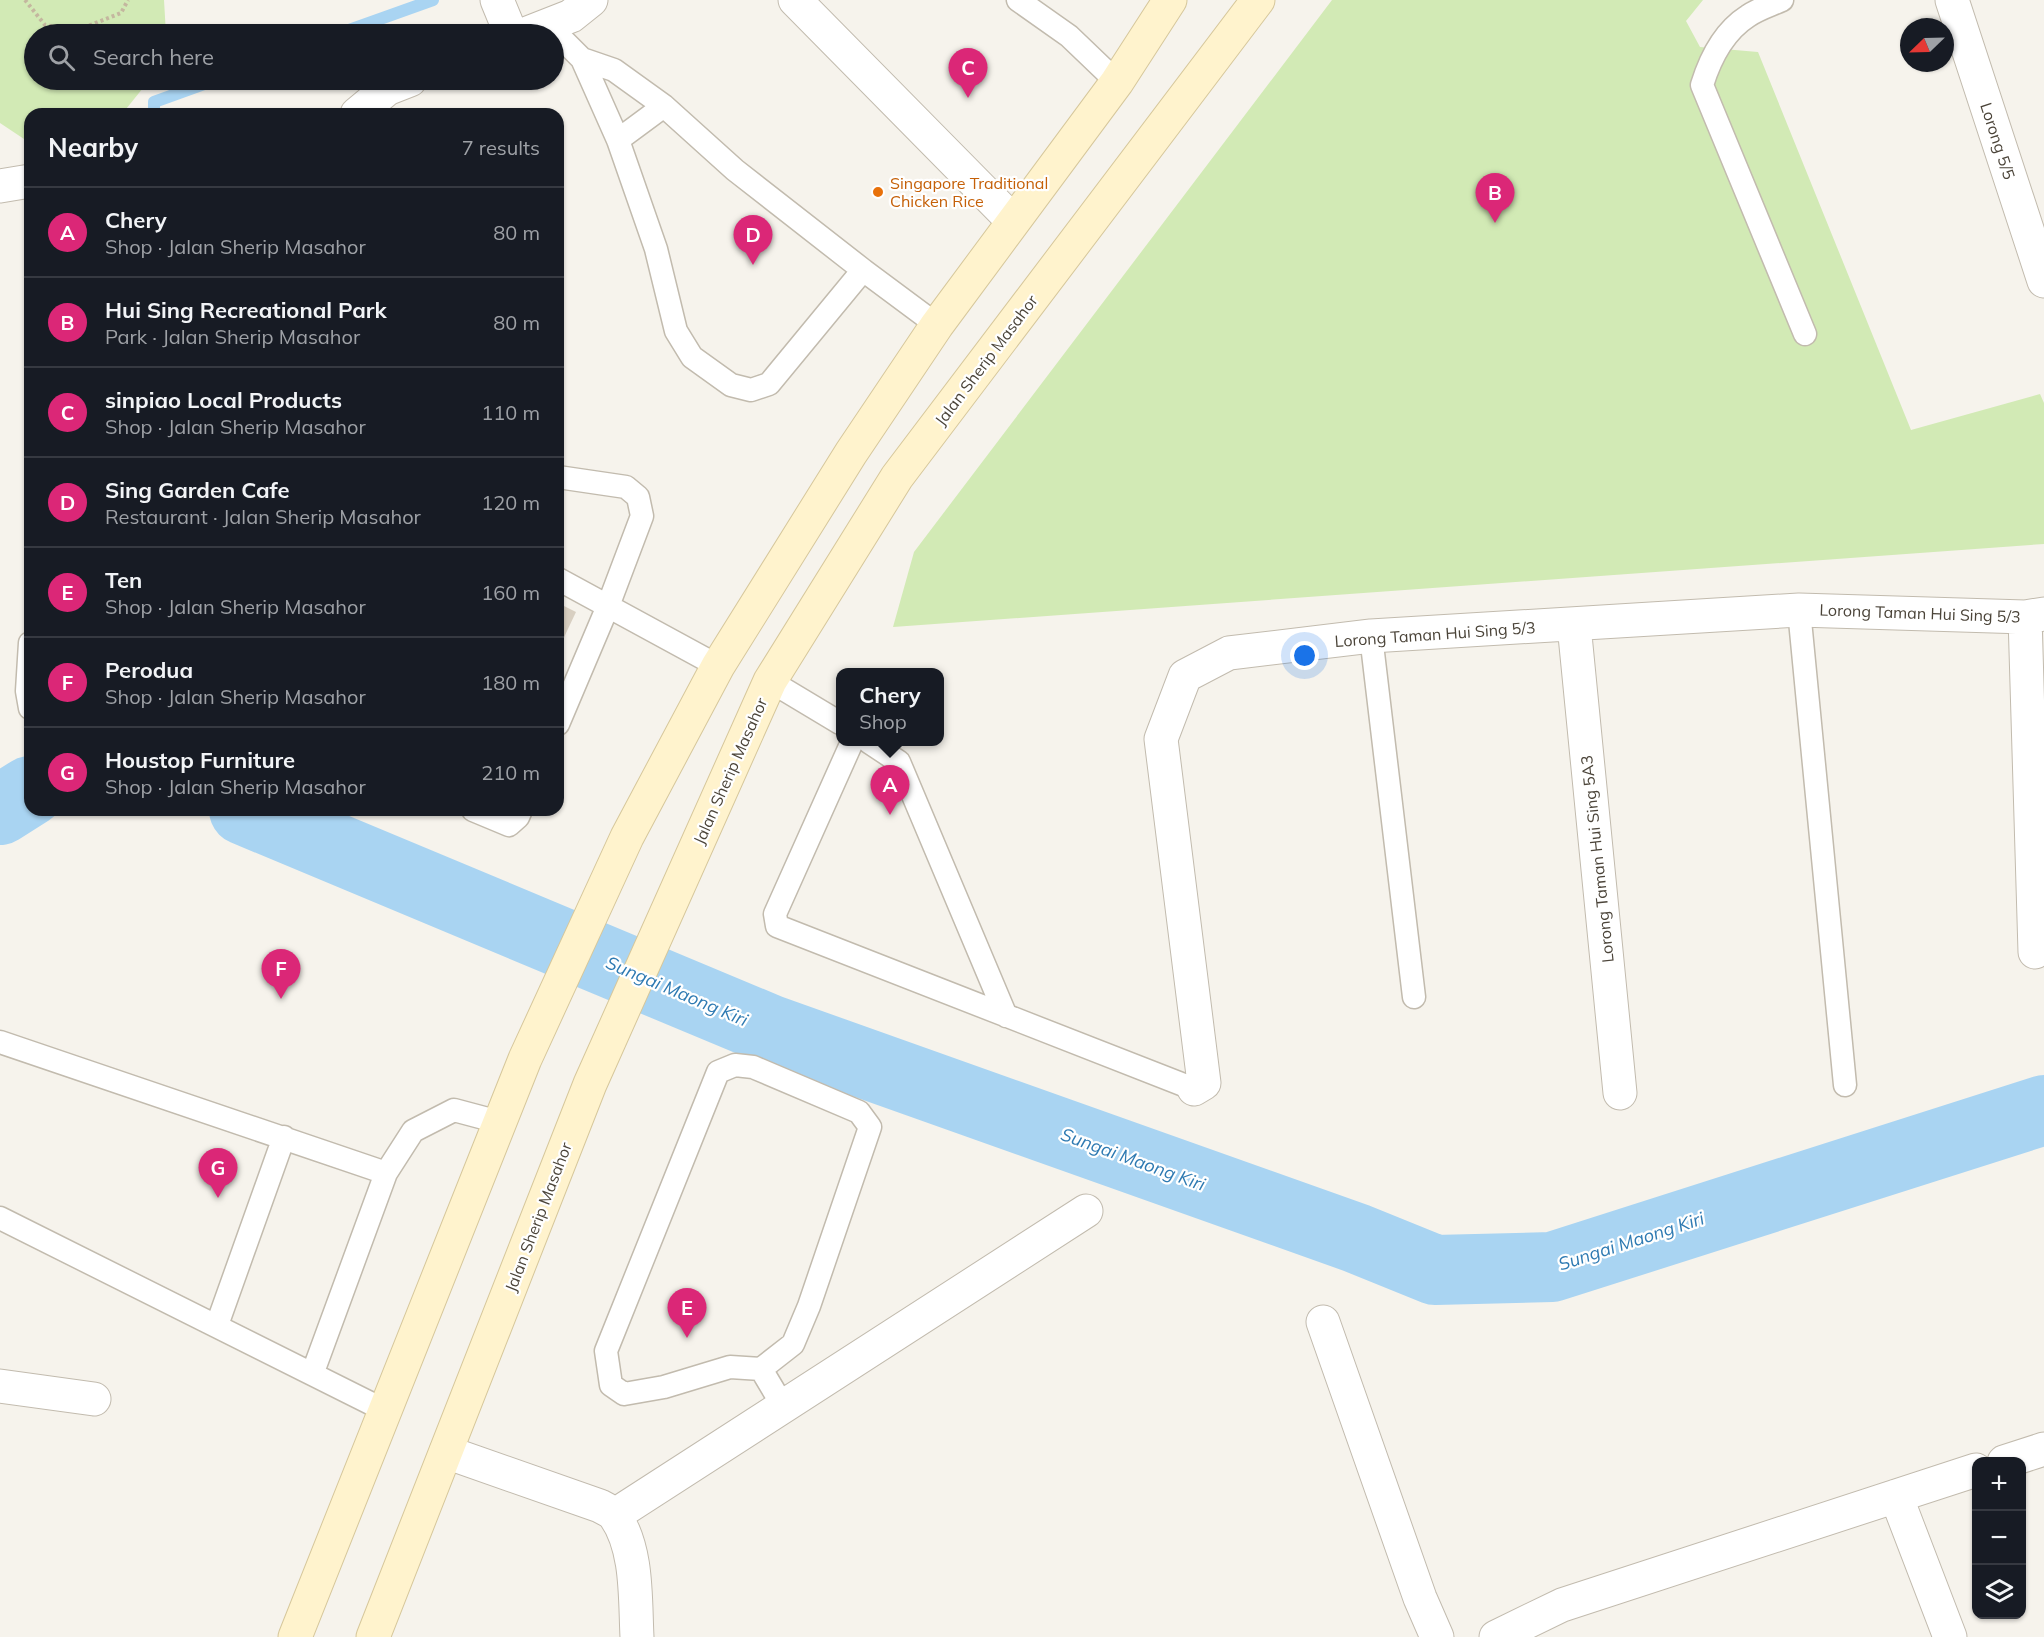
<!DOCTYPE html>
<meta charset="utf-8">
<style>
body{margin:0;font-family:Mulish,sans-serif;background:#20242c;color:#f1f3f6}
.controls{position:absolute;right:18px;bottom:18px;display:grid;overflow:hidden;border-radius:12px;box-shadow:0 2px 4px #0004}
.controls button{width:54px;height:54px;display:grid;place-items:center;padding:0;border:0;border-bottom:2px solid #363941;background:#171b24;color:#f1f3f6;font:30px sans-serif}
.compass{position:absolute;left:1900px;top:18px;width:54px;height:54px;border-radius:50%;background:#171b24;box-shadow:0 2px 4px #0004;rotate:247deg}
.you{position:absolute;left:1305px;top:656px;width:21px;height:21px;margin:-15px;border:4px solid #fff;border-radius:50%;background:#1a73e8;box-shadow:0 0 0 9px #1a73e833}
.badge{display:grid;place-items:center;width:39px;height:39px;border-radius:50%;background:#db2777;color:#fff;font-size:20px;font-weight:700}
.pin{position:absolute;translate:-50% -50px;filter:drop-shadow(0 2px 3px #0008)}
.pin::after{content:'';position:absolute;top:32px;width:21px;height:18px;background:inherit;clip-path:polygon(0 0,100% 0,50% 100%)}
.popup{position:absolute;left:836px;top:668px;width:108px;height:78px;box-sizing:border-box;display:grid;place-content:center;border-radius:12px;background:#171b24;filter:drop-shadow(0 2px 4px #0005);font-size:20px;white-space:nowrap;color:#9ea1a6}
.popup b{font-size:22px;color:#f1f3f6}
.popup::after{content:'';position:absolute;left:50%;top:100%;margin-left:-12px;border:12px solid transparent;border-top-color:#171b24}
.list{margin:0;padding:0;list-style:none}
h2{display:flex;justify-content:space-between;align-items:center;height:78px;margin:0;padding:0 24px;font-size:26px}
h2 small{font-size:20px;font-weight:400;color:#9ea1a6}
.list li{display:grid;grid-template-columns:39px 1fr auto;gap:18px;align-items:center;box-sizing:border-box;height:90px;padding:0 24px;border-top:2px solid #363941}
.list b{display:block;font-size:22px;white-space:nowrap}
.list p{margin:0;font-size:20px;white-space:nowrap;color:#9ea1a6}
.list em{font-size:20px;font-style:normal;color:#9ea1a6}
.icon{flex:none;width:33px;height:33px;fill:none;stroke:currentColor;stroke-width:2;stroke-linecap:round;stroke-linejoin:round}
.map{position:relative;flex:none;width:2044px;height:1637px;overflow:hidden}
.search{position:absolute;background:#171b24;box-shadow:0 2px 4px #0004;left:24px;top:24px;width:540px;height:66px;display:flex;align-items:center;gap:15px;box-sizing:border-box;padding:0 21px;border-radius:33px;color:#9ea1a6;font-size:22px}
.panel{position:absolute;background:#171b24;box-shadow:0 2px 4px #0004;left:24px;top:108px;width:540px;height:708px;border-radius:18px}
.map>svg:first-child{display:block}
.green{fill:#d2eab5}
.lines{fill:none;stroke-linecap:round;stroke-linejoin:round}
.stream{stroke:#a9d4f2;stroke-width:12}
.river{stroke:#a9d4f2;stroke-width:70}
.building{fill:#d8cfc1}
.lane-casing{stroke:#c2bbae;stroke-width:25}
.street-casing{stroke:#c2bbae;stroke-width:35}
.secondary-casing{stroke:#d6c79b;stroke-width:35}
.path{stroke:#c4b79f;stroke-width:4;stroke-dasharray:3 3;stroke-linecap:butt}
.lane{stroke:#fff;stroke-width:22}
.street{stroke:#fff;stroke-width:33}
.secondary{stroke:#fff3cd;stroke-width:33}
.food-dot{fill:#e8710a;stroke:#fff;stroke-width:2}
.labels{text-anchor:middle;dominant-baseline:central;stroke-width:4.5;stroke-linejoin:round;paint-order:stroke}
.street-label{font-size:16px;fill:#4b4439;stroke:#fff}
.food-label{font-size:16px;fill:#c56008;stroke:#fff;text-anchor:start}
.water-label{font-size:18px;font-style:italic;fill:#2e7ab2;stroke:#fff}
</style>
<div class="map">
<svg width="2044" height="1637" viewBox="0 0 2044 1637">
<rect width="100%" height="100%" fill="#f6f3ec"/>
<path class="green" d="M0,0H164L166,34H34V80H162L143,88L122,114H30V143L0,123Z
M1332,0H1703L1686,21L1700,47L1758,52L1911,430L2040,394L2044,403V544L893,627L914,552Z"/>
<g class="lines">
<path class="stream" d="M338,34L433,0
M154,114V102L215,80"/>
<path class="river" d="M0,810L30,791
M244,810L771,1030L1356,1238L1435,1270L1552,1267L2044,1110"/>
</g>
<path class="building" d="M558,603L576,612L558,650Z"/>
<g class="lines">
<defs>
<path id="lane" d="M1018,0L1069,36L1117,82
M1782,0C1771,5 1758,9 1748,16C1723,32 1710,59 1702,85L1805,334
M549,26L582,59L618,140L656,249L676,331L692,357L731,385L751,390L769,384L863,270L937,325
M582,59L614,70L664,106L735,170L863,270
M618,140L664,106
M558,477L626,487L638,497L642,516L608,606L558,724
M558,579L718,666
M1799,610L1845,1085
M1371,636L1414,997
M30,643L27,691L30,708
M770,681L840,723
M852,742L775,914L777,926L1194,1089
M869,742L899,762L1006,1016
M473,810L509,825L518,817L521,810
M0,1042L386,1173L413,1131L454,1110L499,1122
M0,1218L384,1410
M217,1325L284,1137
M761,1369L793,1344L809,1306L870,1127L859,1112L753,1067L735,1065L718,1072L606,1351L611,1385L624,1394L664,1387L730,1367L761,1369L783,1406
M313,1372L386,1173"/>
<path id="street" d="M497,0L511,34
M795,0L1013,221
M1952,0L2044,281
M525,34L571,16L591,0
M357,114L387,89L410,80
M0,186L30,181
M2025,617L2035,952
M1574,625L1620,1093
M1194,1089L1204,1083L1161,739L1185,676L1229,653L1371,636L1799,610L2025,617L2044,614
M1323,1322L1420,1598L1437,1637
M0,1386L94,1399
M446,1452L600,1506C604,1508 612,1512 615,1516C638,1549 635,1599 637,1637
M2004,1462L2044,1449
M1896,1496L1950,1637
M615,1515L1086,1211
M1496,1637L1562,1605L1976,1470"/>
<path id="secondary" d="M295,1637L525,1059L627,837L718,666L851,453L937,325L1117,82L1170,0
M373,1637L590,1084L770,681L897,477L1258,0"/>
</defs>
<use href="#lane" class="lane-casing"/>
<use href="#street" class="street-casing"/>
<use href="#secondary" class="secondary-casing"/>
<path class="path" d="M25,0L45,25L75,31L121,13L128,0"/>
<use href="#lane" class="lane"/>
<use href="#street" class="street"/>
<use href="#secondary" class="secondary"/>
</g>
<circle class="food-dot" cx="878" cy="192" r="6"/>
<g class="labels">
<g class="street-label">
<text transform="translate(1998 141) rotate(72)">Lorong 5/5</text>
<text transform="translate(986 360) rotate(-53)">Jalan Sherip Masahor</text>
<text transform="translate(1920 613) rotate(2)">Lorong Taman Hui Sing 5/3</text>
<text transform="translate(1435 634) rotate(-4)">Lorong Taman Hui Sing 5/3</text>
<text transform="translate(730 771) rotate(-66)">Jalan Sherip Masahor</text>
<text transform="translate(1597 859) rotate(-96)">Lorong Taman Hui Sing 5A3</text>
<text transform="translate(538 1217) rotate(-69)">Jalan Sherip Masahor</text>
</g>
<g class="food-label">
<text x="890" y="183">Singapore Traditional<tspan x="890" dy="18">Chicken Rice</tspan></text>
</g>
<g class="water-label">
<text transform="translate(677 991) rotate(23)">Sungai Maong Kiri</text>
<text transform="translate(1133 1159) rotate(20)">Sungai Maong Kiri</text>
<text transform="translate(1631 1241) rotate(-18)">Sungai Maong Kiri</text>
</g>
</g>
</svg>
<div class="controls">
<button>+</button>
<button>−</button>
<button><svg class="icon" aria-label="layers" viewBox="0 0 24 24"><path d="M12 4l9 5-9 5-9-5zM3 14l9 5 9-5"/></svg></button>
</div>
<svg class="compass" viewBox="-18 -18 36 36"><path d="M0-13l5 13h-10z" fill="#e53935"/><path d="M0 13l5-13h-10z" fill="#9ea1a6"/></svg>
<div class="you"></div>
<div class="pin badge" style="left:890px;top:815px">A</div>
<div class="popup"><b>Chery</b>Shop</div>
<div class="pin badge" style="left:1495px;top:223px">B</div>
<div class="pin badge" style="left:968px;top:98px">C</div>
<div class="pin badge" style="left:753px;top:265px">D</div>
<div class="pin badge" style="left:687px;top:1338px">E</div>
<div class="pin badge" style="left:281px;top:999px">F</div>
<div class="pin badge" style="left:218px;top:1198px">G</div>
<div class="search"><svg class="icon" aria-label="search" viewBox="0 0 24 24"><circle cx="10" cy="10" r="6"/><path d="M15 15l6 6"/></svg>Search here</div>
<section class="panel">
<h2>Nearby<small>7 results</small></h2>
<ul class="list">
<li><span class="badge">A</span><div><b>Chery</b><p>Shop · Jalan Sherip Masahor</p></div><em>80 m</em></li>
<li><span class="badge">B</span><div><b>Hui Sing Recreational Park</b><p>Park · Jalan Sherip Masahor</p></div><em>80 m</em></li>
<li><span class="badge">C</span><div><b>sinpiao Local Products</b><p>Shop · Jalan Sherip Masahor</p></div><em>110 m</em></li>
<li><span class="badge">D</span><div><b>Sing Garden Cafe</b><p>Restaurant · Jalan Sherip Masahor</p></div><em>120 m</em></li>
<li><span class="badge">E</span><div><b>Ten</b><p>Shop · Jalan Sherip Masahor</p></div><em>160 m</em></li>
<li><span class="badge">F</span><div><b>Perodua</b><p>Shop · Jalan Sherip Masahor</p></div><em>180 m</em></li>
<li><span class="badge">G</span><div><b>Houstop Furniture</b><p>Shop · Jalan Sherip Masahor</p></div><em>210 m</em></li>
</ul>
</section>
</div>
